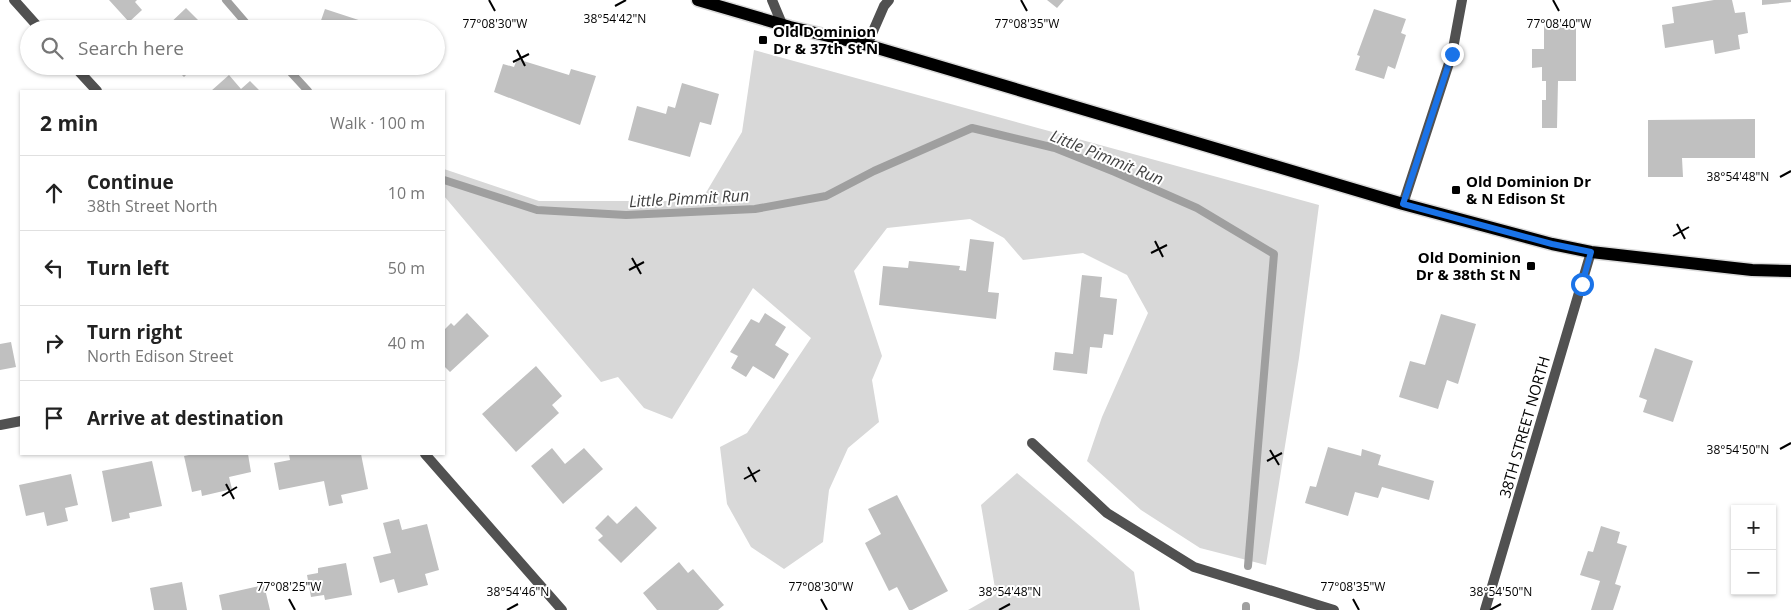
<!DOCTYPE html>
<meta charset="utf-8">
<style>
body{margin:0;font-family:"Open Sans",sans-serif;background:#f6f6f6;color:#222}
.controls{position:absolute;right:15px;bottom:15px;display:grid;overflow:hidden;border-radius:0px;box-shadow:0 1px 4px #0004}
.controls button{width:45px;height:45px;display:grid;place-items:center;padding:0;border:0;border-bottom:1px solid #e0e0e0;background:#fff;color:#222;font:25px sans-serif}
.stop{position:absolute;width:15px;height:15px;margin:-11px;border:4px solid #1a73e8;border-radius:50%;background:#fff}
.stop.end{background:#1a73e8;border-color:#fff;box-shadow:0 1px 5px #0008}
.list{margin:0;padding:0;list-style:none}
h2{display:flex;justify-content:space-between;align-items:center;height:65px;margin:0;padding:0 20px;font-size:21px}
h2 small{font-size:16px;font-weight:400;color:#767676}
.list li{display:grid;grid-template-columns:32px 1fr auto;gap:15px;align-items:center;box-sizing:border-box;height:75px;padding:0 20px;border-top:1px solid #e0e0e0}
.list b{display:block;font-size:19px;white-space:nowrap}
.list p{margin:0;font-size:16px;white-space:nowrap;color:#767676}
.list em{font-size:16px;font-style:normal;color:#767676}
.icon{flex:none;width:28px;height:28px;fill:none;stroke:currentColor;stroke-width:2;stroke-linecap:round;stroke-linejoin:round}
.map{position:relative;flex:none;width:1791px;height:610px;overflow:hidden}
.search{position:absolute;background:#fff;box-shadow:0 1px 4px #0004;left:20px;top:20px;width:425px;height:55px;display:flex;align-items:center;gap:12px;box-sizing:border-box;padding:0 18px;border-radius:28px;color:#767676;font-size:19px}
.panel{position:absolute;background:#fff;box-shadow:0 1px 4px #0004;left:20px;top:90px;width:425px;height:365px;border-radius:0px}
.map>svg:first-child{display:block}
.green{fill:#d8d8d8}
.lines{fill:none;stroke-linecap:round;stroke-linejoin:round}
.stream{stroke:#9f9f9f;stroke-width:8}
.building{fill:#c0c0c0}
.primary-casing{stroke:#dbdbdb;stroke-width:15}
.service{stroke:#515151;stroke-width:10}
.minor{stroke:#515151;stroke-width:10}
.primary{stroke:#000;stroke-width:12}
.route{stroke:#1a73e8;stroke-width:6}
.ticks{fill:none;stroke:#000;stroke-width:2}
.poi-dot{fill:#000;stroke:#fff;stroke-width:2}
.labels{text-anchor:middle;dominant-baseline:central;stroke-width:4;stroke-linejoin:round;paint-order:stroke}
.poi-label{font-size:15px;font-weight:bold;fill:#000;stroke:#fff;text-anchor:start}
.street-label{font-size:15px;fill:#000;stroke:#fff}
.water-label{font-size:16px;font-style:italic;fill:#404040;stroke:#fff}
.ticks-label{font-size:12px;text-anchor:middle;fill:#000;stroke:#fff;stroke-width:4;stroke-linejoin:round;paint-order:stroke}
</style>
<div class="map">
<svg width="1791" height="610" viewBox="0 0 1791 610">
<rect width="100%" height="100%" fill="#fff"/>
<path class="green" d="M754,50L1319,205L1299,358L1266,565L1200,548L1141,510L1087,461L1102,417L1148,313L1127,275L1083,253L1023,260L1004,238L970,219L887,228L854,271L882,356L872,380L879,422L848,448L829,490L823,542L784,569L751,547L727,504L720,447L747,433L811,338L753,288L672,419L644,408L618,377L601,382L444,196V169L539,201H701L742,132Z
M1017,473L1134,572L1140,610H968L996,594L981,505Z"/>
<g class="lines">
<path class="stream" d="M226,0L251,29
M285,66L308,91
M444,180L537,210L626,215L755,209L826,196L874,171L972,128L1055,148L1115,172L1197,208L1274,254L1248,566
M1246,610V606"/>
</g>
<path class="building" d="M109,0H137L135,2L142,10L129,22Z
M1047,0H1064L1057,8Z
M1714,0H1732L1735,13L1745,12L1748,33L1738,35L1740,49L1715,54L1713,40L1665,48L1662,25L1674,23L1672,7Z
M1762,0H1791V2L1762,5Z
M186,8L204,26L202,29H164Z
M325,9L383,28V29H318Z
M1374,9L1406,19L1401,33L1406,35L1395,69L1388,66L1384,79L1355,70L1360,56L1357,55Z
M1544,22H1576V81H1558L1557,128H1542V100H1546V81H1542V67L1532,68V49H1544Z
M517,59L569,75L571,69L596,76L580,125L494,92L503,64L514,67Z
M173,66H195L184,77Z
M229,75L241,89L250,81L260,91H211Z
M682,83L719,94L711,125L700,122L690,157L628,140L637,106L666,114L668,106L675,108Z
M1755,119V158H1682L1683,177H1648V120Z
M970,239L994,242L988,292L999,293L996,319L879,305L883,266L908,268L909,261L960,266L959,270L966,271Z
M1082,275L1102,277L1100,297L1117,299L1113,335L1104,334L1102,348L1090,347L1087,374L1053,370L1055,352L1073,354Z
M467,313L489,336L450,372L444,366V330L451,323L454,326Z
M765,313L786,327L775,345L789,354L774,379L753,366L746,377L731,368L738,356L730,352L751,319L759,323Z
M1441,314L1476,324L1458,384L1447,380L1438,409L1399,397L1410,361L1425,365Z
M11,342L16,367L0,370V344Z
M1655,348L1693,361L1673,422L1643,412L1647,400L1639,397Z
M536,366L562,396L552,405L559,413L516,452L482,414Z
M1328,447L1361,456L1362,449L1381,455L1378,465L1434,481L1429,500L1382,487L1378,498L1355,492L1348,516L1305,503L1310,486L1316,487Z
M552,448L565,464L584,448L603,469L563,504L531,466Z
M194,454H248L251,472L229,477L232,489L202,496L201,490L192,492L184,456Z
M289,454H361L368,489L341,495L343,503L329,506L324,481L279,490L274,463L290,460Z
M152,461L162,506L129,513L130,518L112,522L102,471Z
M71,474L78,505L65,508L68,521L47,526L44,512L26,516L19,485Z
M897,495L948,591L912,610H909L897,587L889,591L865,543L881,534L868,509Z
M636,506L657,528L621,563L598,540L603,536L595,528L608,515L617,524Z
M399,519L402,530L427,524L439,570L425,574L428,585L398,593L394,579L380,583L373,557L391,553L383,523Z
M1601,526L1620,532L1617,543L1627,546L1615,584L1621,586L1613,610H1591L1600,581L1580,575L1588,551L1593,552Z
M679,562L688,573L693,569L724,605L718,610H657L643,593Z
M346,563L352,595L325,600L324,595L311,597L307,575L318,573V568Z
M182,582L187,610H154L150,588Z
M264,585L270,610H222L219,595Z"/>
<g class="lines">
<defs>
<path id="primary" d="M698,0L790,27L867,45L1403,204L1552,244L1591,252L1752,270L1791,271"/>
</defs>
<use href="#primary" class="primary-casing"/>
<path class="service" d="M772,0L782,24"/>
<path class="minor" d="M14,0L40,29
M867,45L884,6L889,0
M74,66L97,91
M1403,204L1452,54L1462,0
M0,425L21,421
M1032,443L1107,513L1194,567L1334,610
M425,454L562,610
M1485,610L1591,252"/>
<use href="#primary" class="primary"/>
</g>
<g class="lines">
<path class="route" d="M1452,54L1403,204L1552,244L1591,252L1582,284"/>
</g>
<path class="ticks" d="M489,0L495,11M1021,0L1027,11M1553,0L1559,11M615,6L626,0M517,50L525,66M513,62L529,54M1780,177L1791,171M1677,224L1685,239M1673,236L1689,227M1155,241L1163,257M1151,253L1167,245M632,258L641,274M629,270L644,262M1780,449L1791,443M1270,450L1279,465M1267,461L1282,453M748,467L756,482M744,479L760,470M226,484L234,499M222,496L237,487M289,599L295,610M821,599L827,610M1353,599L1359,610M507,610L518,604M999,610L1010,604M1490,610L1501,604"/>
<g class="poi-dot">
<rect x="758" y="35" width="10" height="10" rx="2.5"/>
<rect x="1451" y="185" width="10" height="10" rx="2.5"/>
<rect x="1526" y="261" width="10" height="10" rx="2.5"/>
</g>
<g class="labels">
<g class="poi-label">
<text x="773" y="31">Old Dominion<tspan x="773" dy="17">Dr &amp; 37th St N</tspan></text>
<text x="1466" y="181">Old Dominion Dr<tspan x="1466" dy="17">&amp; N Edison St</tspan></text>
<text x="1521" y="257" text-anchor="end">Old Dominion<tspan x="1521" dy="17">Dr &amp; 38th St N</tspan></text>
</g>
<g class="street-label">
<text transform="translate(1524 427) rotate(-74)">38TH STREET NORTH</text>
</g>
<g class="water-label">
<text transform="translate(1107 157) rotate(22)">Little Pimmit Run</text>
<text transform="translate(689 198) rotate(-3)">Little Pimmit Run</text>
</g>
</g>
<g class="ticks-label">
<text x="615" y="23">38°54'42"N</text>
<text x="495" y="28">77°08'30"W</text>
<text x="1027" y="28">77°08'35"W</text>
<text x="1559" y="28">77°08'40"W</text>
<text x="1738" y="181">38°54'48"N</text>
<text x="1738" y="454">38°54'50"N</text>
<text x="289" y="591">77°08'25"W</text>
<text x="821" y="591">77°08'30"W</text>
<text x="1353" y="591">77°08'35"W</text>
<text x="518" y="596">38°54'46"N</text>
<text x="1010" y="596">38°54'48"N</text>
<text x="1501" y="596">38°54'50"N</text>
</g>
</svg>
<div class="controls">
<button>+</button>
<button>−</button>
</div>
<div class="stop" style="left:1582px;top:284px"></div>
<div class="stop end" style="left:1452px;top:54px"></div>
<div class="search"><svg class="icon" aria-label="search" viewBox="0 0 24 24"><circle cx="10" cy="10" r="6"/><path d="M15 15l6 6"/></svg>Search here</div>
<section class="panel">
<h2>2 min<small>Walk · 100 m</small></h2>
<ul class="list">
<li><svg class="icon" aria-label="ahead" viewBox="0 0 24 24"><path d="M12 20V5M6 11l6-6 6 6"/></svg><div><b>Continue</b><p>38th Street North</p></div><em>10 m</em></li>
<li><svg class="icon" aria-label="left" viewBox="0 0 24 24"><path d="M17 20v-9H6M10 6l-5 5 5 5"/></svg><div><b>Turn left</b></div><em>50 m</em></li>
<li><svg class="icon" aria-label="right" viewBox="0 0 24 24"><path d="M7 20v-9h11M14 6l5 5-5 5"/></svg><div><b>Turn right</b><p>North Edison Street</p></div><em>40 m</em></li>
<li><svg class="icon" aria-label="arrive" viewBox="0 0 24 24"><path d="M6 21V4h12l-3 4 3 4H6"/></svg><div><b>Arrive at destination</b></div></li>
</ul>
</section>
</div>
